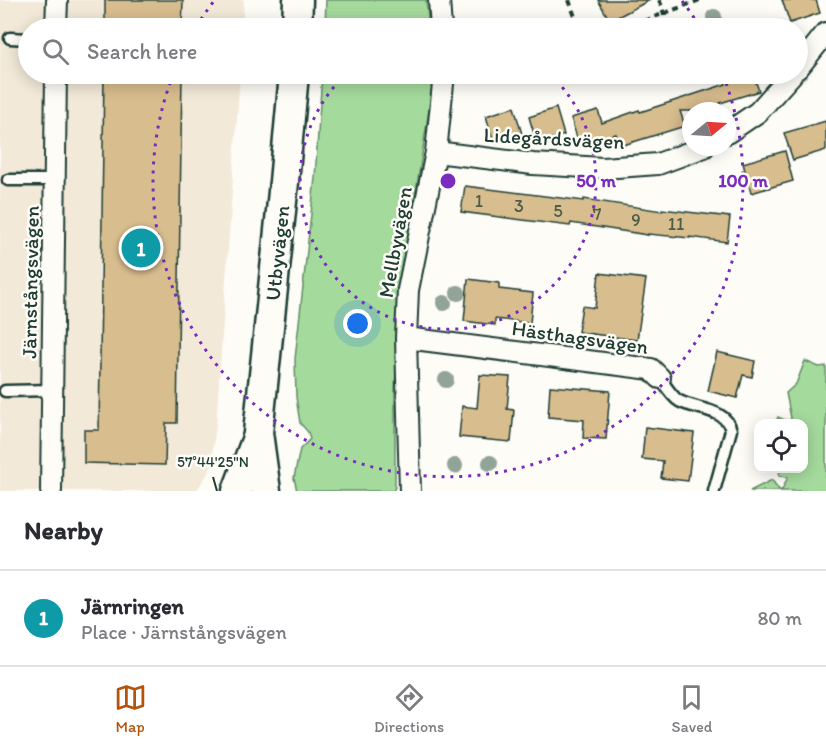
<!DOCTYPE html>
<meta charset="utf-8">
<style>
body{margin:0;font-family:Itim,sans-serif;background:#f2f2f3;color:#2b2b33}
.controls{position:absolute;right:18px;bottom:18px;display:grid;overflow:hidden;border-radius:12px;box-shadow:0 3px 15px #0003}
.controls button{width:54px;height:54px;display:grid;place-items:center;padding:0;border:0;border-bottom:2px solid #e1e1e2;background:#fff;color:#2b2b33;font:30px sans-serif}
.compass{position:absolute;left:682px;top:102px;width:54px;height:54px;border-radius:50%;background:#fff;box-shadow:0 3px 15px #0003;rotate:72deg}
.you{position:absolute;left:358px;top:324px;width:21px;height:21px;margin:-15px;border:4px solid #fff;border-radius:50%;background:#1a73e8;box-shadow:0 0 0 9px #1a73e833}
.badge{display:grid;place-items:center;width:39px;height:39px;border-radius:50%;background:#b45309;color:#fff;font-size:20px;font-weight:700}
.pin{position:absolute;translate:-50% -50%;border:3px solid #fff;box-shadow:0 2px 6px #0006}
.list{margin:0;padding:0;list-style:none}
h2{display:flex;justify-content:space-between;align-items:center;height:78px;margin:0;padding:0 24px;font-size:26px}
h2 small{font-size:20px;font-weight:400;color:#7c7c81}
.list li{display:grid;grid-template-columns:39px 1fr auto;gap:18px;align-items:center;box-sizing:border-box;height:96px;padding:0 24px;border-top:2px solid #e1e1e2}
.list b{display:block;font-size:22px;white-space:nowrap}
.list p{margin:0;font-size:20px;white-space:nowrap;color:#7c7c81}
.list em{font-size:20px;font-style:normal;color:#7c7c81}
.icon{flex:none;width:33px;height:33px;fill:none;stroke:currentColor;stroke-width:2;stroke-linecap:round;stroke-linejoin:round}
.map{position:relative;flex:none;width:826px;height:491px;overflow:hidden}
.search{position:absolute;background:#fff;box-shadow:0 3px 15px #0003;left:18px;right:18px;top:18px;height:66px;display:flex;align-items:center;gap:15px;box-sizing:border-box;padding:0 21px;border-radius:33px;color:#7c7c81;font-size:22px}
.sheet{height:174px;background:#fff}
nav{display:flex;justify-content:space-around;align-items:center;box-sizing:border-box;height:84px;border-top:2px solid #e1e1e2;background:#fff;font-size:16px;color:#7c7c81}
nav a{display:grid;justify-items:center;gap:3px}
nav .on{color:#b45309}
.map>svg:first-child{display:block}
.built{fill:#f2e9d8}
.green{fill:#a5da9d;stroke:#628c68;stroke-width:1.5}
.building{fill:#d8bd8e;stroke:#1f3d34;stroke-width:1.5}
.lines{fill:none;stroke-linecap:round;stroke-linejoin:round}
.lane-casing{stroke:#1f3d34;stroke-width:15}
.street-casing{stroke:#1f3d34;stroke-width:24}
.secondary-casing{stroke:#1f3d34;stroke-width:33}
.path{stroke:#1f3d34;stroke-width:4;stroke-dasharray:6 4.5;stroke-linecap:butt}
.lane{stroke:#fdfcf7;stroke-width:10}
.street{stroke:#fdfcf7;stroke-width:20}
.secondary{stroke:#fdfcf7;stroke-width:28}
.tree{fill:#92a497}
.ticks{fill:none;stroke:#1f3d34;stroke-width:2}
.ring{fill:none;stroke:#7b2cbf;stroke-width:3;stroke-dasharray:3 6}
.labels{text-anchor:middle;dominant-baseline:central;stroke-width:5;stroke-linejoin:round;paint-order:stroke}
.number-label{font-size:18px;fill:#4d5d4a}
.street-label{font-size:21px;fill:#1f3d34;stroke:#fdfcf7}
.ticks-label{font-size:15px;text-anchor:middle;fill:#1f3d34;stroke:#fdfcf7;stroke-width:5;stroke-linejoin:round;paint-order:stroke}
.centre{fill:#7b2cbf;stroke:#fdfcf7;stroke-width:3}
.ring-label{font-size:18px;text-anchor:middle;font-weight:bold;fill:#7b2cbf;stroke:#fdfcf7;stroke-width:5;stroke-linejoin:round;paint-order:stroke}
</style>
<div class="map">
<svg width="826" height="491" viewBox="0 0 826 491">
<rect width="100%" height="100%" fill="#fdfcf7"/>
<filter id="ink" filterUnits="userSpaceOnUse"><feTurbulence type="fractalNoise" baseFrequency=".0167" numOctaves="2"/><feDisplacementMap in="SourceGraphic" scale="12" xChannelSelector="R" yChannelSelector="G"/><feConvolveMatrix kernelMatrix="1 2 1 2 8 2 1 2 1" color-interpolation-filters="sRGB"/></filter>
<g filter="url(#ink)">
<path class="built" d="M0,0H244L242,28H28V74H240L216,425L210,470L196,491H0Z"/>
<path class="green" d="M326,0H426L429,28H325Z
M322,74H433L434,78L399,300L395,391V487L393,491H297L294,478L300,449L310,439L308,432L300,423L296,397L295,359L315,178Z
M805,361L819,367L826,366V491H750L772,480L779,490H782L788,477L779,476L780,469L804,468V424L775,423L778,417L789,422L791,418L786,393L796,384Z"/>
<path class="building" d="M105,0H183L182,28H105Z
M598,0H650L610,21Z
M782,0H816L820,13L790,23Z
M104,74H182L177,423H166L165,465L84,463V430H99Z
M722,74H753L759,91L720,103L723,111H680L685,126L620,146L616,134L579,145L571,118L598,110L602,123L639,110L640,112L726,84Z
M514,107L522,134L494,143L486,116Z
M556,108L564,135L537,144L529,117Z
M826,121V150L793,160L784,133Z
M785,151L793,181L751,193L743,163Z
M465,186L584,201V199L662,211V209L730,217L727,242L690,237V238L648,234V235L571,223L570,226L461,212Z
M599,273L646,279L637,340L578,332L582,306L595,308Z
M468,279L499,283V289L533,293L530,323L495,319V325L464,321Z
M717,352L755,361L752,377L743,375L737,398L708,391Z
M480,375L510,377L507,409L514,410L511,442L459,437L462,406L477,408Z
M550,386L610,391L606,439L583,438L584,420L548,417Z
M645,427L694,433L688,481L661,478L663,461L642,459Z"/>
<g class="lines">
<defs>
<path id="lane" d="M10,38L28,39
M8,180H55
M660,378C665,385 672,397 679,401C696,410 726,408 731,430L714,491
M5,391L53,390"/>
<path id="street" d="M439,0L441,28
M56,28L57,0
M798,68L826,33
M727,133L758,112L792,74
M436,152L533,164L603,168L658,164L704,147
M406,338L651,369L660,378
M51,491L56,74
M410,491L406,338L408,290L436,152L444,74"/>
<path id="secondary" d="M297,28L298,0
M237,491L257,438
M266,491L258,433L284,182L294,74"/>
</defs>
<use href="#lane" class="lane-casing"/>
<use href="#street" class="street-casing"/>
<use href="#secondary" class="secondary-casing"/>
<path class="path" d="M569,0L579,28
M659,0L662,6L664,15
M625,28L700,0"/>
<use href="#lane" class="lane"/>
<use href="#street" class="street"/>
<use href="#secondary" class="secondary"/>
</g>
<g class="tree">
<circle cx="714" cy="17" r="8"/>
<circle cx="458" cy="293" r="8"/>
<circle cx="444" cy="303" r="8"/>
<circle cx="446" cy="380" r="8"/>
<circle cx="490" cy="463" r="8"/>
<circle cx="455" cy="466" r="8"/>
</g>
</g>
<path class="ticks" d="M213,477L217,491"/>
<g class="ring">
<path d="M550 74A148 148 0 1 1 346 74"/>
<path d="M196 27A295 295 0 0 1 214 1M682 1A295 295 0 0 1 700 27M723 75A295 295 0 1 1 173 75"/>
</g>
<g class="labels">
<g class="number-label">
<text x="479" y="201">1</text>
<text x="519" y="206">3</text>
<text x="558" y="211">5</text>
<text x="597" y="214">7</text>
<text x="636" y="220">9</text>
<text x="676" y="224">11</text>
</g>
<g class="street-label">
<text transform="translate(554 138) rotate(3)">Lidegårdsvägen</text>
<text transform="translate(395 242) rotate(-80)">Mellbyvägen</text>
<text transform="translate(277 253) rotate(-84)">Utbyvägen</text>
<text transform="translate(30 282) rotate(-89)">Järnstångsvägen</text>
<text transform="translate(580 337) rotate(8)">Hästhagsvägen</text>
</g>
</g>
<g class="ticks-label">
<text x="213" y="467">57°44'25"N</text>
</g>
<circle cx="448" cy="181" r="9" class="centre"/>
<g class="ring-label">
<text x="596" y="187">50 m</text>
<text x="743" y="187">100 m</text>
</g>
</svg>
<div class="controls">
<button><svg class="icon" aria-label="locate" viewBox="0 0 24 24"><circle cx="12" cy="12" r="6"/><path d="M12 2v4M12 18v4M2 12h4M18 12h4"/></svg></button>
</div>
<svg class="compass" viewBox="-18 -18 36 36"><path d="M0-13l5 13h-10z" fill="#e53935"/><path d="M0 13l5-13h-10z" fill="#7c7c81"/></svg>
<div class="you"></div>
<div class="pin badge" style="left:141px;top:248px;background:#0f9aa8">1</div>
<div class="search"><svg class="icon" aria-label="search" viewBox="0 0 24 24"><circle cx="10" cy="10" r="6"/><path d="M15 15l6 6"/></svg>Search here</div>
</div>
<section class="sheet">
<h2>Nearby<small></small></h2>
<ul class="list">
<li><span class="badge" style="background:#0f9aa8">1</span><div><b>Järnringen</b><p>Place · Järnstångsvägen</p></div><em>80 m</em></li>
</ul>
</section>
<nav>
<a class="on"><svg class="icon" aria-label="map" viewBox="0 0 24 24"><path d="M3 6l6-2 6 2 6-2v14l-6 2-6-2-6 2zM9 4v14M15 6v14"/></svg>Map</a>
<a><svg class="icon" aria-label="directions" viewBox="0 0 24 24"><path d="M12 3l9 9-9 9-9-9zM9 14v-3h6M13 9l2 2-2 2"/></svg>Directions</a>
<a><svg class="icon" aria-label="saved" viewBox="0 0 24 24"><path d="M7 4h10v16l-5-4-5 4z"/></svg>Saved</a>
</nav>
